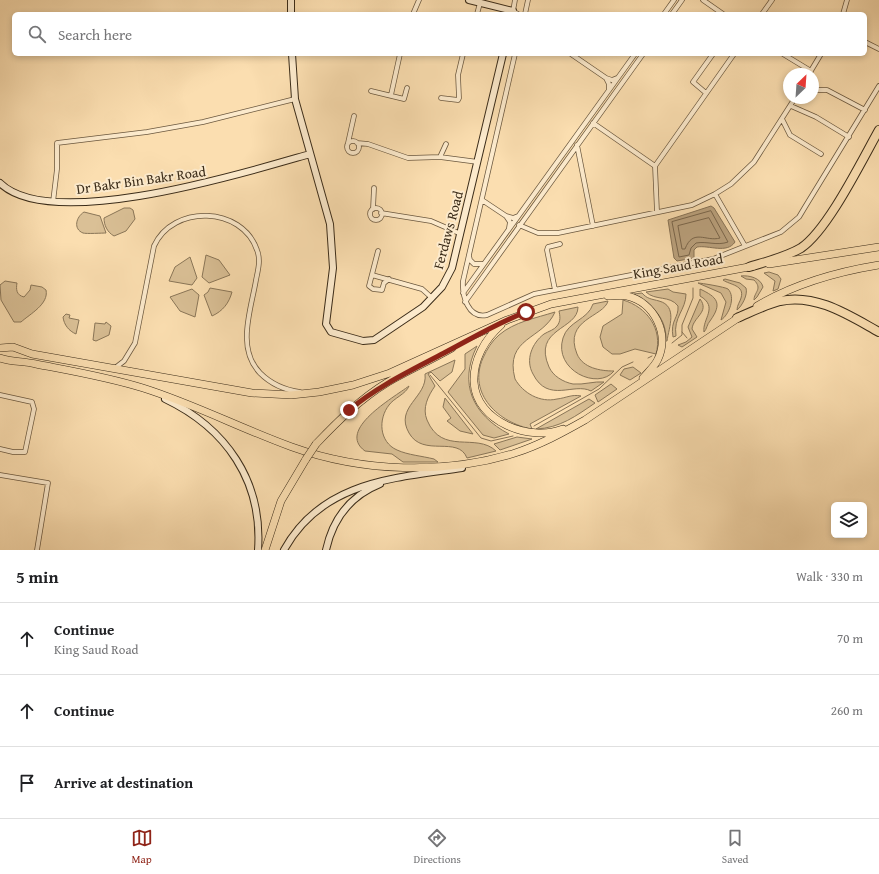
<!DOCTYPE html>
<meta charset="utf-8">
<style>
body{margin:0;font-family:"Gentium Book Plus",serif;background:#f2f2f2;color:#202124}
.controls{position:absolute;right:12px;bottom:12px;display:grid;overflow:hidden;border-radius:6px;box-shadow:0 2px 6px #0003}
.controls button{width:36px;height:36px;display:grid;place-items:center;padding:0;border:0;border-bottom:1px solid #e0e0e0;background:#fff;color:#202124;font:20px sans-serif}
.compass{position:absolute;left:783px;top:68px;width:36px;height:36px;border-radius:50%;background:#fff;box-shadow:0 2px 6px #0003;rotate:25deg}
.stop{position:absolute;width:12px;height:12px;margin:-9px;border:3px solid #8f2418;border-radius:50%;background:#fff}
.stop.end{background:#8f2418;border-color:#fff;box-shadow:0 1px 4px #0008}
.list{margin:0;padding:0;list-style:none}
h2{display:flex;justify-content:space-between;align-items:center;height:52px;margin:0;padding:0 16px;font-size:17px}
h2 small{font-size:13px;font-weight:400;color:#757577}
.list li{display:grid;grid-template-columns:26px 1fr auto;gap:12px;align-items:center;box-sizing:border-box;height:72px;padding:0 16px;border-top:1px solid #e0e0e0}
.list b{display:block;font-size:15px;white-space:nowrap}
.list p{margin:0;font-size:13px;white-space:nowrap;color:#757577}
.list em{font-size:13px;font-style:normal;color:#757577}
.icon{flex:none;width:22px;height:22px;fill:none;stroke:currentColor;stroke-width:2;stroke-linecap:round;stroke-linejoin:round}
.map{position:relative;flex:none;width:879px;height:550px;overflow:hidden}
.search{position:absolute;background:#fff;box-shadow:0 2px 6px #0003;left:12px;right:12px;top:12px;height:44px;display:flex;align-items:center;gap:10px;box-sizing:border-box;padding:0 14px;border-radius:6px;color:#757577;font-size:15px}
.sheet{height:268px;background:#fff}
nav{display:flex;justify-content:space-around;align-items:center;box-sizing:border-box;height:56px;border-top:1px solid #e0e0e0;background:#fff;font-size:11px;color:#757577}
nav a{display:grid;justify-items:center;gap:2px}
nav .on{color:#8f2418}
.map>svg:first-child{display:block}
.green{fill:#dac096;stroke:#8a7658}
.water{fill:#baa17d;stroke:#877255}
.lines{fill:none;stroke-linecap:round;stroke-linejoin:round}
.shore{stroke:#7a664b;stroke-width:1}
.stream{stroke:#877255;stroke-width:1}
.street-casing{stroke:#6b583f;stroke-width:5.5}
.secondary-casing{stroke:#3b2c19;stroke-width:8}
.primary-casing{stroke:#3b2c19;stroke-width:8}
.highway-casing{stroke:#3b2c19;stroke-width:10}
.street{stroke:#fceacc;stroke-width:4}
.secondary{stroke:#fceacc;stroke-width:6}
.primary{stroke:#fbdeb0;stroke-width:7}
.highway{stroke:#fbdeb0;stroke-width:8}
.primary-bridge-casing{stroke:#3b2c19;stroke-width:8;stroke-linecap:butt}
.primary-bridge{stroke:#fbdeb0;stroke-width:7}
.route{stroke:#8f2418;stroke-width:5}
.labels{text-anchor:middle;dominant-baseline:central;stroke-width:4;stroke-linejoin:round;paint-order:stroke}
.street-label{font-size:14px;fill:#3b2c19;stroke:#fceacc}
</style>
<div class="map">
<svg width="879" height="550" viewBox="0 0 879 550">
<rect width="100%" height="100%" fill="#fbdeb0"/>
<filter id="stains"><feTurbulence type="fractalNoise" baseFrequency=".005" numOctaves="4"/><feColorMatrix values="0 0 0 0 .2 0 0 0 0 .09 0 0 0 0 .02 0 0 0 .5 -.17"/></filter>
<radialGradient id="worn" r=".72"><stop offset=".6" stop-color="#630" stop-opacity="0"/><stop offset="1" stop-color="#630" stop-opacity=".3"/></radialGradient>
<path class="green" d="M124,208H130L133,210L135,219L126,231L114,236C107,232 104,225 104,218Z
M84,212L100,216L106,233C103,233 86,234 83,233C73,229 76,217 84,212Z
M206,255L219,260L230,275L209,283L202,277Z
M190,257L197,278L192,285L169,281L175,267Z
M769,272L778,275L781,279L778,289L773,291L775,281L764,273Z
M741,276C749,275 761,278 763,287L757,297L754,300C754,292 763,289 754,280L746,279Z
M725,279L740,283L746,288C748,295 742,306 737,310C737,305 740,302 741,298C745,285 730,285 723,280Z
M5,281L17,283C16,289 16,295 24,297L30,290L31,285L42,287L46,290C49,304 30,314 21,322H14L1,300L0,285Z
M698,283C701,283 725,287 728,289C736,297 729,315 721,320L726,302L721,293Z
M210,288L232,292C229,303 223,311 212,316L204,295L208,292Z
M192,289L199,295L195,317L180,311L170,297Z
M668,289L673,292L686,294C686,310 673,317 676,336L673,337C670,320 679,318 678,306C670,295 655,301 646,292Z
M700,289C717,297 723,303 710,321C707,324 707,329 704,332C702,319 719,307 700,296Z
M642,293C647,299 652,299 659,301C678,306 669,327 667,341H666C667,319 653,305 634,294Z
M700,299C710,312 693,317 692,329L697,337L682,347L678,345L686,342L692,337L688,327Z
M623,300C647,307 663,329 656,354L635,349L620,354H612L603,347L600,337L603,326L622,314Z
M608,301C604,317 563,319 577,354C583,368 600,371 614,371C598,391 553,370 563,338C568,321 588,320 593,304Z
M578,307C578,330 532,328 549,367C553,376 563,382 573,384C584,385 594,381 604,382L591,391C574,382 548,404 533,374C525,360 532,343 544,334C549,331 554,330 557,326C561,321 560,316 559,311Z
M555,312C543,340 504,337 515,379C523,393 540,403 557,399C566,398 572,394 581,396L530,424L532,429C499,423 467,394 483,358C487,349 492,341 499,335C514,322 536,318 555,312Z
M66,314L70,315L69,318L79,320L76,334C69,331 64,325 63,317Z
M106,322L111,326L109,335L96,341L93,340L95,323L105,324Z
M477,346C458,384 473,415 509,434L494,438L483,435L448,392L465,369V354Z
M455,360L452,372L440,381L431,372L428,374L435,386C428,396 422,408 427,420C442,456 476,432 496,451L467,458C458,435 423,458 409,433C394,407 428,397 425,374Z
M633,367L641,373L630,380L620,375L624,369Z
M611,384L617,389L598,402L595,395Z
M409,386C406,394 394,398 389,405C378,419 379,442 397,450C408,455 422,456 434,459L438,462H403L392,454L365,451C336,430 393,398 409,386Z
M445,398L473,434L460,431L447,421L451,418L443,407Z
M589,399L595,403C576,416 560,428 536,429Z
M517,437L532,439L500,450L494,444Z"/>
<path class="water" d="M711,206L714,208L735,242C727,254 709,245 697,247L694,250V258L677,261L674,258L668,220Z"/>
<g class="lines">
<path class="shore" d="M711,211L728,242C717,246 707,241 696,243L691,248L689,255L679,257L672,222Z
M709,218L720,238C706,242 693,228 685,249H682L678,226Z"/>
<path class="stream" d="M682,332L687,338
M672,343L682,335V325L693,298V288
M648,358L652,356
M430,375L481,438L491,441L513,436
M534,426L599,389L622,367L633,362"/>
<defs>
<path id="street" d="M515,0L513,11L518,14
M703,0L723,14
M413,14L419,0
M477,14L480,3
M525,14L528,0
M664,14L674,0
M672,14L682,0
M762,14L772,0
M843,14L847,0
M865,42L879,49
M515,54L463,281C462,296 468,319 487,315L534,294L713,259L781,232L799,217L805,207L879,86
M571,54L606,78
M783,54L811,71
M809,74L821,54
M609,90V84L606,78L612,80L617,78
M813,90H827L865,110
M371,91L404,99L407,88
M706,93L693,82L713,54
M391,95L400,54
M441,98L458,100L459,98L458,75L463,54
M791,106L816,117L849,137
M782,119L790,135L821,154
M593,123L655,166
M347 147a6 6 0 1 1 12 0a6 6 0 1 1-12 0Z
M348,143L354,116
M357,143L368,144L408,158L440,157L478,162
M577,145L593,226
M440,157L446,144
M715,194L745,246
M482,200L506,216
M53,202L57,169V143L147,132L203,122L295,99
M370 214a6 6 0 1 1 12 0a6 6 0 1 1-12 0Z
M373,209L374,188
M657,212L655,166L734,54
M381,213L431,221L461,234
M519,225L538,233H558L692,205L715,194L731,184L754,162L795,98
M509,228L510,222L506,216L513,218L518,216
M378,251L369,286L373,289L382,290L384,283L389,279
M469,256L470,260L474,264H483
M372,275L422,289L432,298
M555,290L547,250L548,247L560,244
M463,293L635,54
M465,302L643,54
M115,368L124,361L135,343L154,246C173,204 242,206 257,250C261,260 258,270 256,280C251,310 236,348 260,373C271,384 285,390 300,392
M0,395L32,402L34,409L25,452H13L0,449
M0,475L48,483L37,550"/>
<path id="secondary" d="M291,0V14
M469,0L513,11L512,14
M292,54L295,99L330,224L333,268L326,324L331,332L363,341L374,340L423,307L442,287L452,268L503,54
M0,183C51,233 247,172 310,154
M165,399C226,428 263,481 258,550
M284,550C322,481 394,478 462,468
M326,550C333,518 350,496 380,484"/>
<path id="primary" d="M769,264L879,247
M608,296C614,296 621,295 627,296C654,302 670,334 658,359C655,366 648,372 643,378
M757,306C794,284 836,272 879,265
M501,325C485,339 473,360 474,382C476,422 530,442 563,429
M0,348L13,347L32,354L252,393L291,395L319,392L353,385L390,373L507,320L551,304L754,266
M0,358C12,362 23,361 36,364C72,371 108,377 143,388C194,404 242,429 292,447C362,472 444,475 515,453C540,445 562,433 585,420L741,316
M316,444C338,421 360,399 388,382C409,370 431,360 452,348
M265,550L281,501L306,459"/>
<path id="highway" d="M749,267C765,262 786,257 801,248C828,230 862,160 879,130
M737,318C751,312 765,305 780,301C816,293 850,316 879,332"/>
</defs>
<use href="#street" class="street-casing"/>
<use href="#secondary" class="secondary-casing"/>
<use href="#primary" class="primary-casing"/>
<use href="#highway" class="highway-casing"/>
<use href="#street" class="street"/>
<use href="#secondary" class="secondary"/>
<use href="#primary" class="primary"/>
<use href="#highway" class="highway"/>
<defs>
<path id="primary-bridge" d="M306,459L316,444"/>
</defs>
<use href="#primary-bridge" class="primary-bridge-casing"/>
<use href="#primary-bridge" class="primary-bridge"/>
</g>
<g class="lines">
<path class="route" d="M349,410C378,386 410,371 444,353C471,339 497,323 526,312"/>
</g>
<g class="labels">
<g class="street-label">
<text transform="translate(141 180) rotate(-8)">Dr Bakr Bin Bakr Road</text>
<text transform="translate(448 230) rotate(-75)">Ferdaws Road</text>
<text transform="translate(678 266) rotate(-10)">King Saud Road</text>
</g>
</g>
<rect width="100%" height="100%" filter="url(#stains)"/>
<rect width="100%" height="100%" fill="url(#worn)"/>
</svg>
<div class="controls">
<button><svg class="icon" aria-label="layers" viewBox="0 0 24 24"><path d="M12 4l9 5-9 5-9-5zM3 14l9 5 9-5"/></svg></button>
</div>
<svg class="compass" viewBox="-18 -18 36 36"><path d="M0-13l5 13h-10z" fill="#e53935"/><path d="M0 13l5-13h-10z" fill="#757577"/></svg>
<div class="stop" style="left:526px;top:312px"></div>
<div class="stop end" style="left:349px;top:410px"></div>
<div class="search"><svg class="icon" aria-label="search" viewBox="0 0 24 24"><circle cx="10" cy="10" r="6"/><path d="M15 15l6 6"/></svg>Search here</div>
</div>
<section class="sheet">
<h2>5 min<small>Walk · 330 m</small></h2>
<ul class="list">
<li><svg class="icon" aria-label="ahead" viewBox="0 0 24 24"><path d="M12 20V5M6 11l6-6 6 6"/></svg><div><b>Continue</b><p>King Saud Road</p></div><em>70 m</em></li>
<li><svg class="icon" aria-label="ahead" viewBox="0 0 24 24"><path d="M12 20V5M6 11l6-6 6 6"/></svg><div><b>Continue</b></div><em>260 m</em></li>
<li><svg class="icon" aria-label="arrive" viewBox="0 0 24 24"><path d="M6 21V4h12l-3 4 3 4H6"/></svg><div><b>Arrive at destination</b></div></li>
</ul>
</section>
<nav>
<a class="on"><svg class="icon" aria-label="map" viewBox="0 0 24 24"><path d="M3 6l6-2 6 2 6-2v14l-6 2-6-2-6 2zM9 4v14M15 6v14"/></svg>Map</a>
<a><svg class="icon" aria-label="directions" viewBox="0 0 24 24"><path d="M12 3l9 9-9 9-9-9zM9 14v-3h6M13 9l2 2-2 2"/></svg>Directions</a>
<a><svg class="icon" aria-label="saved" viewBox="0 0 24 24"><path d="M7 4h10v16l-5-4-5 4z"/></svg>Saved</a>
</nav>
